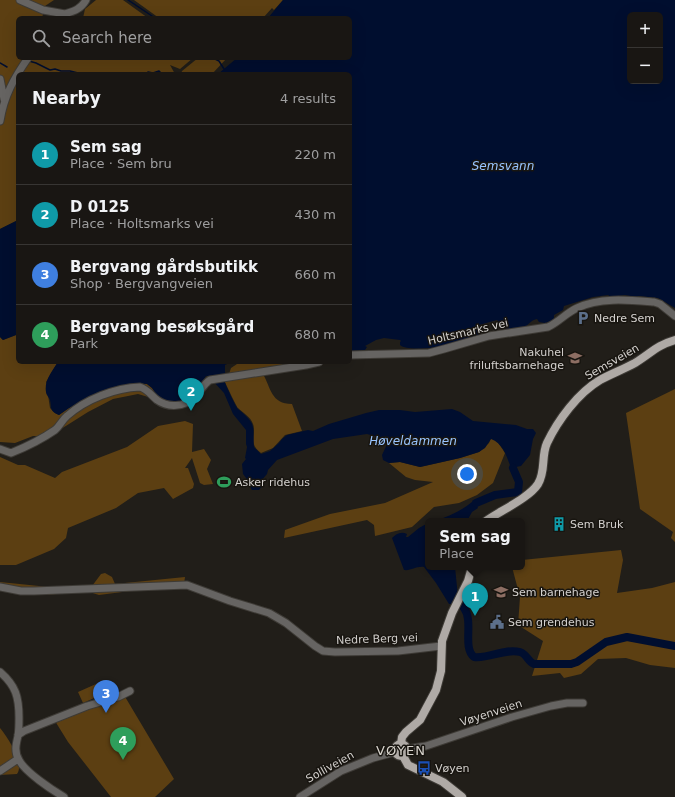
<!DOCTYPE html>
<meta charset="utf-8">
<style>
body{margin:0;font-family:"DejaVu Sans",sans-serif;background:#221f1c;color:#f1f3f6}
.controls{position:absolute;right:12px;top:12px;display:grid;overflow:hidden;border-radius:6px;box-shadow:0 4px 16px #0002}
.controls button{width:36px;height:36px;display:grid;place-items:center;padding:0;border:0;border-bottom:1px solid #373533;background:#191613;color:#f1f3f6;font:20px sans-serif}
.you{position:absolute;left:467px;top:474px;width:14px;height:14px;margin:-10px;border:3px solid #fff;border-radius:50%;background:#1a73e8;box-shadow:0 0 0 6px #1a73e833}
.badge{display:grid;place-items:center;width:26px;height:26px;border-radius:50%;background:#10cafa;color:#fff;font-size:13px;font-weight:700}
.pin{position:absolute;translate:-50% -33px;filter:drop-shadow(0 1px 2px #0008)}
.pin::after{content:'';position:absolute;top:21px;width:14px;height:12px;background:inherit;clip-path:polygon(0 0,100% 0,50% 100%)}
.popup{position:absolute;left:425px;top:518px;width:100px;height:52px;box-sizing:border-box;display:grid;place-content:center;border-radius:6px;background:#191613;filter:drop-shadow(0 1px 3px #0005);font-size:13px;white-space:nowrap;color:#9f9fa0}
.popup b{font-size:15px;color:#f1f3f6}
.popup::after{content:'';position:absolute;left:50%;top:100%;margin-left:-8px;border:8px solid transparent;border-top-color:#191613}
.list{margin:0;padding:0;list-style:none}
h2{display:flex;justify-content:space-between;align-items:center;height:52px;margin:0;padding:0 16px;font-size:17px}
h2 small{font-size:13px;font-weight:400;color:#9f9fa0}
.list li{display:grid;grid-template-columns:26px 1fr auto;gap:12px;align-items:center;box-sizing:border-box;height:60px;padding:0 16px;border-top:1px solid #373533}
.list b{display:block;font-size:15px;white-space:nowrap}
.list p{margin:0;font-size:13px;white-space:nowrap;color:#9f9fa0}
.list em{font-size:13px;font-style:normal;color:#9f9fa0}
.icon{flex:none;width:22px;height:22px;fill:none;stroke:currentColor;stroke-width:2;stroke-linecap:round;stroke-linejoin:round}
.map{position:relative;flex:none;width:675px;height:797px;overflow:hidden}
.search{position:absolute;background:#191613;box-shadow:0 4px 16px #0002;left:16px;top:16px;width:336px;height:44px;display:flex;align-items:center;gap:10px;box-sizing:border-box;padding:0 14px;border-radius:6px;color:#9f9fa0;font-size:15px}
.panel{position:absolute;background:#191613;box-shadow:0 4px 16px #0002;left:16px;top:72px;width:336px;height:292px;border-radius:6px}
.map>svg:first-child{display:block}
.green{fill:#5c3f12}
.water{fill:#000e2f;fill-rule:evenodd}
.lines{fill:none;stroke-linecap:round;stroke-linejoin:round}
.stream{stroke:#000e2f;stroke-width:1.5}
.river{stroke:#000e2f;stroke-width:8}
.minor-casing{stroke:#3e3b36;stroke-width:9}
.major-casing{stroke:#3e3b36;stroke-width:10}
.minor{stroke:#666462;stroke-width:7}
.major{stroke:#afaaa6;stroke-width:8}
.labels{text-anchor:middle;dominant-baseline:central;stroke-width:3;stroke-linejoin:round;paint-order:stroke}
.poi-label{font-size:11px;fill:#d4d1ce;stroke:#181510;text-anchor:start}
.street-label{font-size:11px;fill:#d4d1ce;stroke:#181510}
.water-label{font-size:12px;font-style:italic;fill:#98c4ff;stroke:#181510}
.quarter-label{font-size:13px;letter-spacing:1px;fill:#d9d5ce;stroke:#181510}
</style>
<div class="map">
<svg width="675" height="797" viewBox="0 0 675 797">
<rect width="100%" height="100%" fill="#211e19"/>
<path class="green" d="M0,0H54L45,6L42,18H18V58H31V60L33,58H193L180,69L170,65L175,74H18V220L0,229Z
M96,0H123L148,18H83L85,9Z
M134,0H283L274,10L272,8L263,18H159Z
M198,58H227L212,74H181L182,71Z
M16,335L18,336V362H58L46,382L50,408L55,413L59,415L69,408L106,390L127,387L138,383L147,384L152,388L158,397L155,399L138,394L113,399L88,412L50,436H33L15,443L0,442V337L3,340Z
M240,362H303L229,374L231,368Z
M263,374C271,388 271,404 292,404L302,431L285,435L273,448L261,453C247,442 257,435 253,424C251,417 242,412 238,408C236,406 225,382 224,380Z
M675,389V542L671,538L673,532L640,509L626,413Z
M185,421L193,424L192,452L204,449L211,460L207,469L213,484L204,485L200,483L192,458L185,468H188L194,484L193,488L173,499L164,488L138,493L116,508L68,528L66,538L54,549L16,565H0V457L18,465H25L55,478L62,472L127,447L158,426Z
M491,438L497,441L505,453L493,483L477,495L459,503L434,507L412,527L375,536L374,525L367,520L284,538L285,530L330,514L385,503L433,482L415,480L406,477L389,463L400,462L420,467L460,458L479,452L489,443Z
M621,550L623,560L617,593L652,588L675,582V668L650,665L626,658L598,659L581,674L564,678L560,673L532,676L543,641L518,625L520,597L512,567H522V560Z
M105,573L112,577L115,584L185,577L184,584L99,595L86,591L46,595L0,588V582L49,587L92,586L101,574Z
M105,680L110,691L83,703L78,692Z
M124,695L174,779L155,797H111L68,742L55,721Z
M0,728C7,736 25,764 17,774L0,775Z"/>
<path class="water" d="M283,0H675V308L658,298L639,296L636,297L625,295L611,297L608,295L593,297L564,306L563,310L554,315V320L545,323L539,322L537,319C532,320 530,323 526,326C518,330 507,329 499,327V322L497,320L479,325V329L481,331C480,333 478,336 475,337C461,344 411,354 400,345V342L401,341L400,340L384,338L376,340L365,346L367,347L365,350L350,351V74H218L237,58H350V18H268ZM630,15H660V81H630Z
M18,220V336L16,335L3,340L0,337V229Z
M58,362H231L225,365V375L210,378L209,376H206L195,394L183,401L178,403L166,402L158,397L152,388L147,384L138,383L127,387L106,390L69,408L59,415C49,411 52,408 50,400C49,397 46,395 46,392C44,381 52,371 58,362Z
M224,379C224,382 236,407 238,409C243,413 248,417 251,422C255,428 253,440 254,447L261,454L270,451L279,443L282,439L287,435L308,430L313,431L329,424L366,413L379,410H400L415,412L452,409L460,412L473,421L516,425L527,429H533L536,433L533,439L530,455L521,466L511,468C507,457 503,443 491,439L485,448L479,452L460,458L420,467L400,462L389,463L383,460L382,455L389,440L367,434L333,439L277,460L268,470L267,474L261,481L262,486L259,490H252C249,485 247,478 243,474L242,464L246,459L245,458L247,447L246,444V430L233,414L224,393L213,381Z
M472,502L476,503L478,508L472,512L467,521H434C448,517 461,511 472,502Z
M428,523V567H455L458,597L470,605L460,609L453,604H449L436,583L424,567C416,566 411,571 404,570L392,538C396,534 401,531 407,534L406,537H408L419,528Z"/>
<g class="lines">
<path class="stream" d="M128,0L155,18
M213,58L219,61L224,69
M29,61L36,63L50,70L55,69L61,71H70L82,74
M0,63L7,67
M146,74L148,72L153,73L159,71L162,74"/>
<path class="river" d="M476,503L495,495L518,492L519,482L513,468
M457,601C459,603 462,605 464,608C474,622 462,647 474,657C489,659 505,648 520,652C527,654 528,662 534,664H571L577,662L606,642L627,637L675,646"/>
<defs>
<path id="minor" d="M20,0L43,10L65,14
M65,14C74,11 81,9 86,0
M0,79L4,99
M0,121C4,96 14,78 28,58
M350,355L429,353L444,349L489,336L548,327C559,322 566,313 577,308C600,297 629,300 654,302L660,304L675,316
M0,449L11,453C26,447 42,439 55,430C60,426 62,420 67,416C86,399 115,388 140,387C147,389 151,395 157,400C168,408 184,407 194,398C200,393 203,384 210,380L306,365L319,362
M0,587L21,591H34L187,585L230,601L269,613L286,623L315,646L323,651L335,652L398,651L441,646
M0,672C16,686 19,697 19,718C19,724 19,730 18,736C16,744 14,752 19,760C25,772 52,790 64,797
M18,735L24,731L87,706L118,697L130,691
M407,749L426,746L512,717L551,706L567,703H583
M0,771L18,759
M300,797L341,771L373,758L395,752"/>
<path id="major" d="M486,521C500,511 529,498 538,484C546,471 541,456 547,443C558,420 578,393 600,380C611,374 624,369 635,363C650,354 657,345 675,340
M395 750a6 6 0 1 1 12 0a6 6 0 1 1-12 0Z
M401,744L402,737L406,732L420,720L436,690L441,671L442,641L452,613L468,581L472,567
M403,756L408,765L443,782L462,797"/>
</defs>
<use href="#minor" class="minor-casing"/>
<use href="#major" class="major-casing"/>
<use href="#minor" class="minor"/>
<use href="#major" class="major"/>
</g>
<defs>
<symbol id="parking-bare" viewBox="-9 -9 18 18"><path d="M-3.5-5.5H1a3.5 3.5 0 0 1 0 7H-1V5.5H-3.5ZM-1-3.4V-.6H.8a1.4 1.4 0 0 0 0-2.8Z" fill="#5c6f8a" stroke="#181510" stroke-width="2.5" paint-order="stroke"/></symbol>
<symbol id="school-bare" viewBox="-9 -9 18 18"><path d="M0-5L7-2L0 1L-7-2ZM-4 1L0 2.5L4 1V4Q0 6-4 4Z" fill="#8d6e63" stroke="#181510" stroke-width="2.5" paint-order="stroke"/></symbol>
<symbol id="stadium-bare" viewBox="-9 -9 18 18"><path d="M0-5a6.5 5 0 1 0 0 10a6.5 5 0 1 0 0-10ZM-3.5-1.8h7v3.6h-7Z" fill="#2e9e5b" stroke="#181510" stroke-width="2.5" paint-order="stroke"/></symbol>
<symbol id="building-bare" viewBox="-9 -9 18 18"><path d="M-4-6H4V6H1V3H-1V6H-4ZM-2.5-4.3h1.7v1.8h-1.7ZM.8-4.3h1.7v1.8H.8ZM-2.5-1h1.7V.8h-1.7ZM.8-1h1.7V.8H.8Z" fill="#0f9aa8" stroke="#181510" stroke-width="2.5" paint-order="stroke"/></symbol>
<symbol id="civic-bare" viewBox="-9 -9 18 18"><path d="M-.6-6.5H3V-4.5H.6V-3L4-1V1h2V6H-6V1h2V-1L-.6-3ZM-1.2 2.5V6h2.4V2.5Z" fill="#5c6f8a" stroke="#181510" stroke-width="2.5" paint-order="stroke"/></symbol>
<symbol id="bus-bare" viewBox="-9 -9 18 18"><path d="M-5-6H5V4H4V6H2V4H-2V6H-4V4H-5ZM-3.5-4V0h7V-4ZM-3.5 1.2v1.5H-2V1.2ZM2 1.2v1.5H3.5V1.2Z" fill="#1a4fb4" stroke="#181510" stroke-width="2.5" paint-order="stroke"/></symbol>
</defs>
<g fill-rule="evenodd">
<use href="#parking-bare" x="573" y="308" width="20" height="20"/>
<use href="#school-bare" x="565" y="348" width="20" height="20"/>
<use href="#stadium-bare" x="214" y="472" width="20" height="20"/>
<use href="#building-bare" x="549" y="514" width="20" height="20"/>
<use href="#school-bare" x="491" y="582" width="20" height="20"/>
<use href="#civic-bare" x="487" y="612" width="20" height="20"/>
<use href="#bus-bare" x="414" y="758" width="20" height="20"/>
</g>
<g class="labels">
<g class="poi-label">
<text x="594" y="318">Nedre Sem</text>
<text x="564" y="352" text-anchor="end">Nakuhel<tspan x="564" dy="13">friluftsbarnehage</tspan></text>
<text x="235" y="482">Asker ridehus</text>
<text x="570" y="524">Sem Bruk</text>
<text x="512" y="592">Sem barnehage</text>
<text x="508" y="622">Sem grendehus</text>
<text x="435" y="768">Vøyen</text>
</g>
<g class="street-label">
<text transform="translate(468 332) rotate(-13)">Holtsmarks vei</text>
<text transform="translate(612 362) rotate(-30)">Semsveien</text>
<text transform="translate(377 639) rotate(-2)">Nedre Berg vei</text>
<text transform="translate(491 713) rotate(-18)">Vøyenveien</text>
<text transform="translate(330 767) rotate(-29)">Solliveien</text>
</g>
<g class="water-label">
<text x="503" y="166">Semsvann</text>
<text x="413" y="441">Høveldammen</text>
</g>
<g class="quarter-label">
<text x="401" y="750">VØYEN</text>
</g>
</g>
</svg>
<div class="controls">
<button>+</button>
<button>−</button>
</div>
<div class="you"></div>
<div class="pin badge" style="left:475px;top:616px;background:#0f9aa8">1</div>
<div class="popup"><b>Sem sag</b>Place</div>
<div class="pin badge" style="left:191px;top:411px;background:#0f9aa8">2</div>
<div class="pin badge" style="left:106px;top:713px;background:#3f7fe0">3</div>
<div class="pin badge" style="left:123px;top:760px;background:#2e9e5b">4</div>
<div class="search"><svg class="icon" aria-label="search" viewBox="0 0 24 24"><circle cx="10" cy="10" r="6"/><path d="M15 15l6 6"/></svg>Search here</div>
<section class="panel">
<h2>Nearby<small>4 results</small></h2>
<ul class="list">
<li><span class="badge" style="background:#0f9aa8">1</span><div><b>Sem sag</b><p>Place · Sem bru</p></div><em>220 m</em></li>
<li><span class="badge" style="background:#0f9aa8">2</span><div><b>D 0125</b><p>Place · Holtsmarks vei</p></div><em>430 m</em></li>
<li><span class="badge" style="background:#3f7fe0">3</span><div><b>Bergvang gårdsbutikk</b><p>Shop · Bergvangveien</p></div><em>660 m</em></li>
<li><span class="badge" style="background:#2e9e5b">4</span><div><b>Bergvang besøksgård</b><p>Park</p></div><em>680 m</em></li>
</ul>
</section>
</div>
